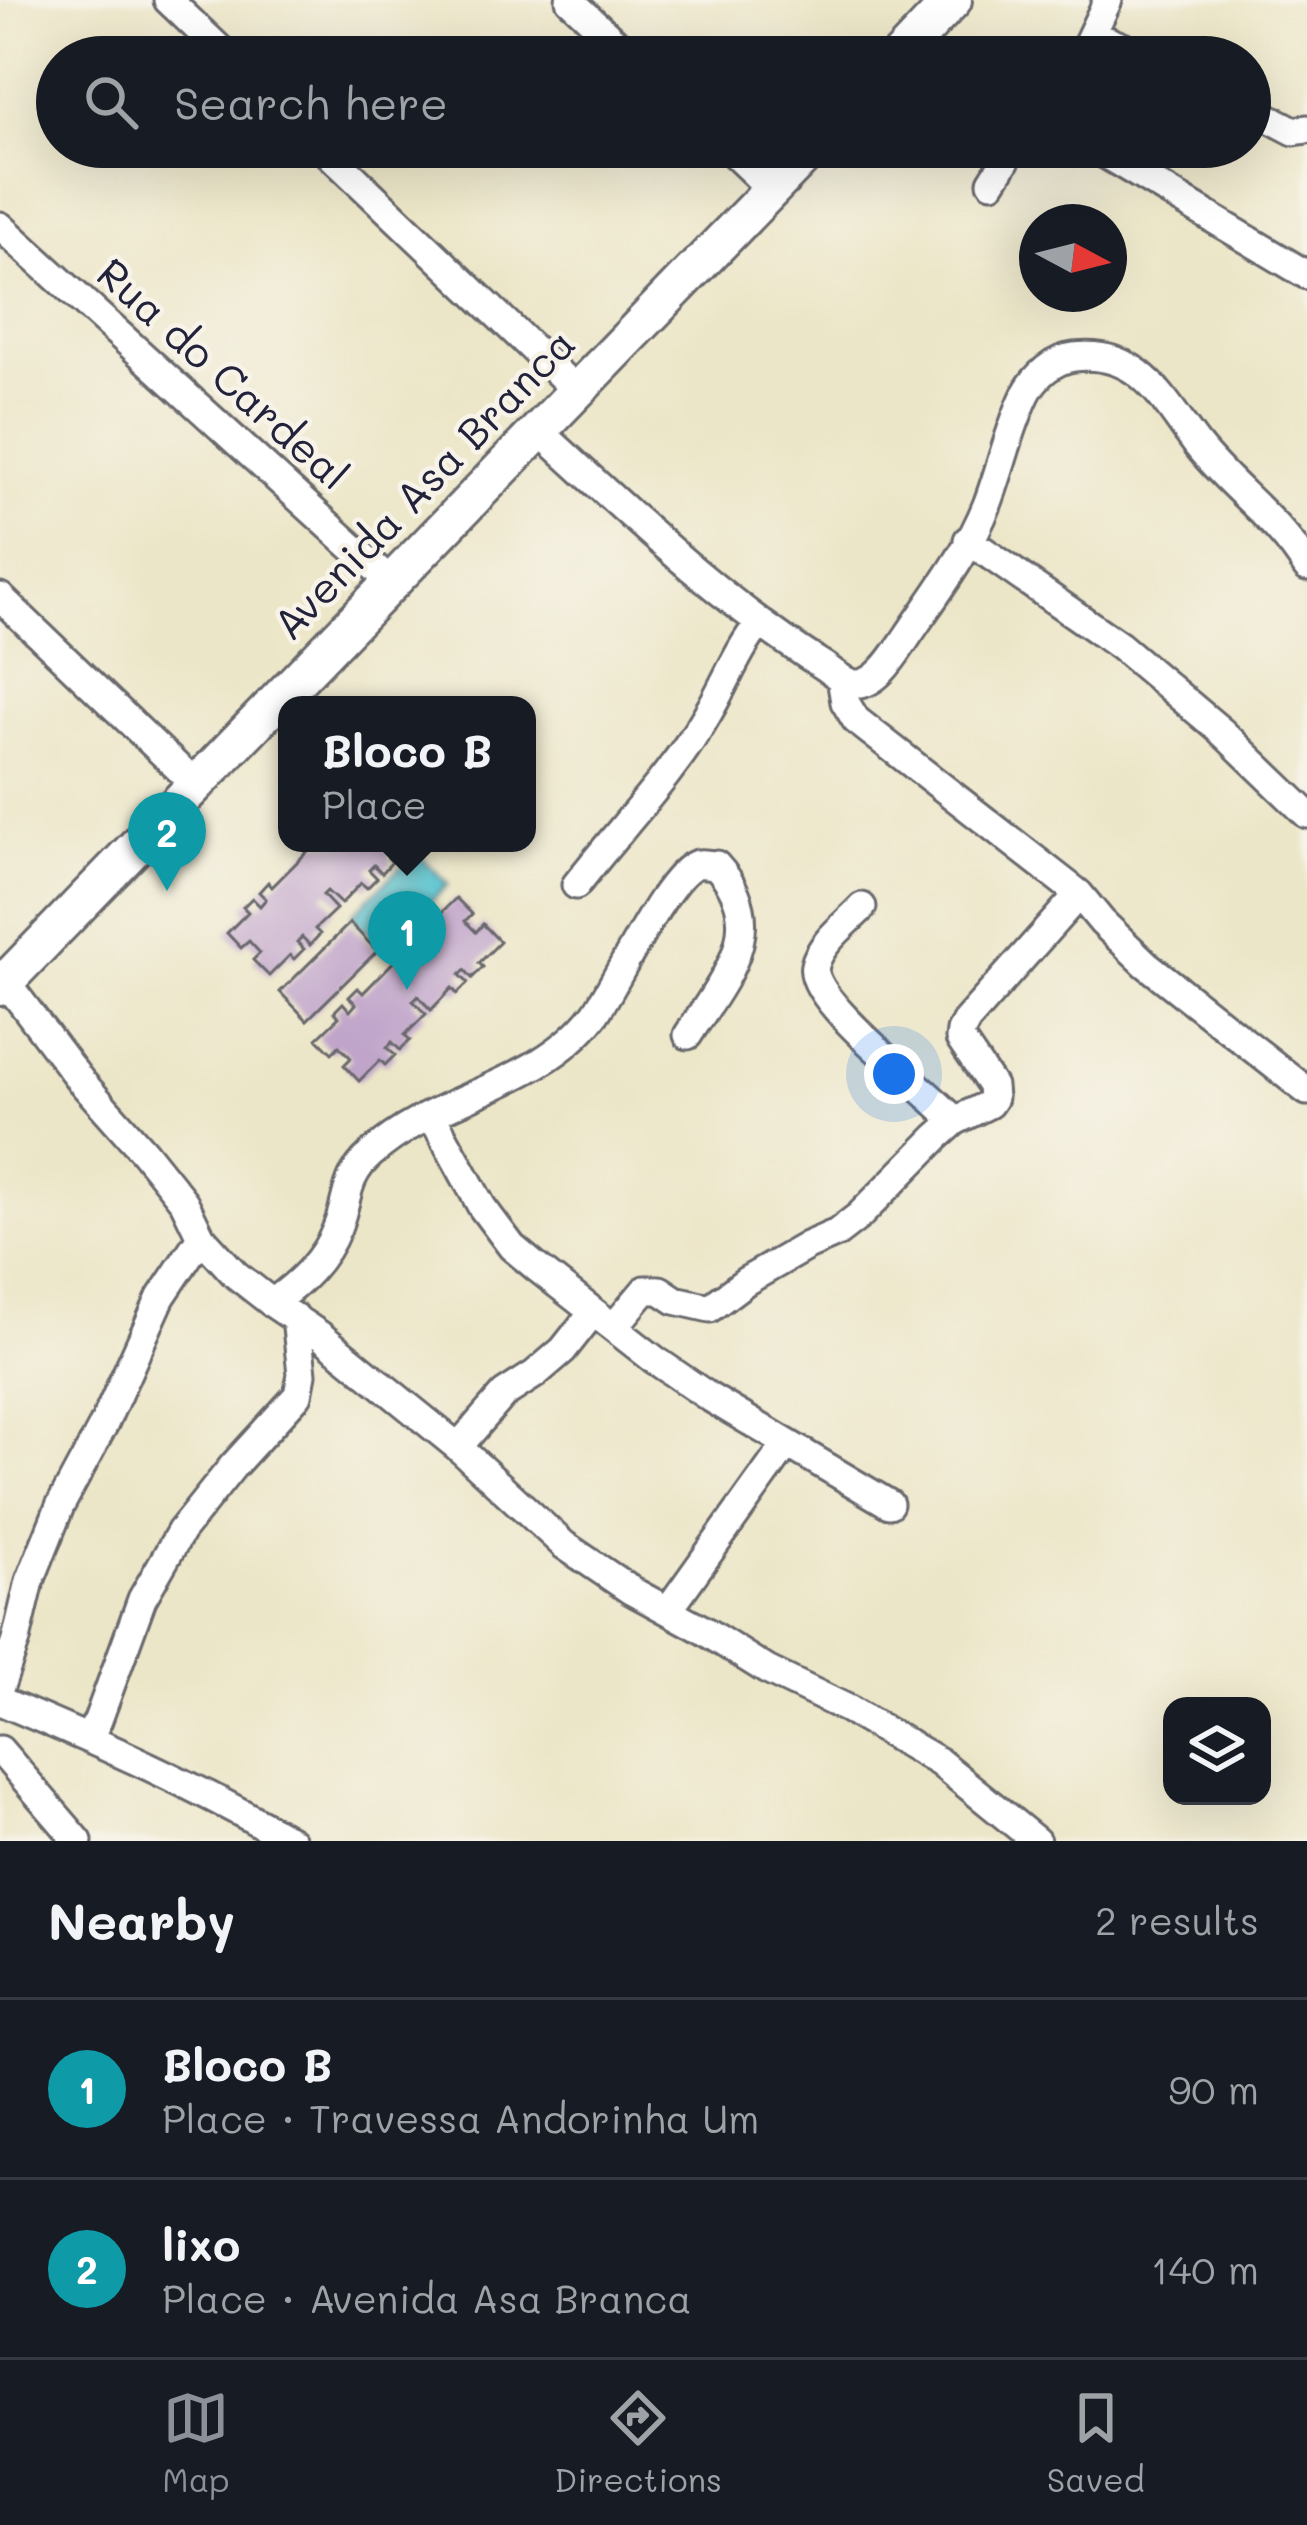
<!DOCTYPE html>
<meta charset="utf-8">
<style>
body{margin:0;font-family:Mali,sans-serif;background:#20242c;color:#f1f3f6}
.controls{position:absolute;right:36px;bottom:36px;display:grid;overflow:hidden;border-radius:24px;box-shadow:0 12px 48px #0002}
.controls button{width:108px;height:108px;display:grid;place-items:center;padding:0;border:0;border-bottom:3px solid #363941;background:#171b24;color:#f1f3f6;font:60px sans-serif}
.compass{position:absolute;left:1019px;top:204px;width:108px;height:108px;border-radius:50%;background:#171b24;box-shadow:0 12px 48px #0002;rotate:97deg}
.you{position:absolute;left:894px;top:1074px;width:42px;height:42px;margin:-30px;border:9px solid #fff;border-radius:50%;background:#1a73e8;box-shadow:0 0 0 18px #1a73e833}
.badge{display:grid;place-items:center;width:78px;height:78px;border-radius:50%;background:#8c9099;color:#fff;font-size:39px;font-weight:700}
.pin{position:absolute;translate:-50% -99px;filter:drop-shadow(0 3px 6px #0008)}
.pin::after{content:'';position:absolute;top:63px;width:42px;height:36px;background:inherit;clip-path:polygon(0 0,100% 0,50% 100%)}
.popup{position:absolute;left:278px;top:696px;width:258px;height:156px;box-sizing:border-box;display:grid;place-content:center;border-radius:24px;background:#171b24;filter:drop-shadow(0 3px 9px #0005);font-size:39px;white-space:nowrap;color:#9ea1a6}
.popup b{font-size:45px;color:#f1f3f6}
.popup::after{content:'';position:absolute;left:50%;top:100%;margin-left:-24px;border:24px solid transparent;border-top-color:#171b24}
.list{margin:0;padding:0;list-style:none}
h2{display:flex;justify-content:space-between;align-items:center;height:156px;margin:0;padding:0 48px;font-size:51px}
h2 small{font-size:39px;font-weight:400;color:#9ea1a6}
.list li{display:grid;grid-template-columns:78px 1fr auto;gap:36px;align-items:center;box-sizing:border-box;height:180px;padding:0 48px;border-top:3px solid #363941}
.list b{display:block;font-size:45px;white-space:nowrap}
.list p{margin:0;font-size:39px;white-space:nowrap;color:#9ea1a6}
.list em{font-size:39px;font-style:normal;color:#9ea1a6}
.icon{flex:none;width:66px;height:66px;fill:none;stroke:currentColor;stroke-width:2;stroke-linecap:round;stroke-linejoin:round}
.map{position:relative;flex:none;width:1307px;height:1841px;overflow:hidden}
.search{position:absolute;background:#171b24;box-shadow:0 12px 48px #0002;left:36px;right:36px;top:36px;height:132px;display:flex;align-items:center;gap:30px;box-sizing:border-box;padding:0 42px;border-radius:66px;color:#9ea1a6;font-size:45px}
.sheet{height:516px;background:#171b24}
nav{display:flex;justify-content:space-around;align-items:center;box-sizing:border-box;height:168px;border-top:3px solid #363941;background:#171b24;font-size:33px;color:#9ea1a6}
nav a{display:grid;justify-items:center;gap:6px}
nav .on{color:#8c9099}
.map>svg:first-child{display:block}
.water{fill:#57c3cf;stroke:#3c7285;stroke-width:3}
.building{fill:#c0a4ca}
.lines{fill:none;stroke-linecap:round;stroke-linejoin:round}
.minor-casing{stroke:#69676c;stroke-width:33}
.tertiary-casing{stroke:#69676c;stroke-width:42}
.minor{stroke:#fff;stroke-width:27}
.tertiary{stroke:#fff;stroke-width:36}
.labels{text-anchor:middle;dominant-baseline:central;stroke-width:9;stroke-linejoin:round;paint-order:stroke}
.street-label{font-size:42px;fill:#22223b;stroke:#f7f3e8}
</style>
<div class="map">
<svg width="1307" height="1841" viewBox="0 0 1307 1841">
<rect width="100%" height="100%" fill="#f7f3e8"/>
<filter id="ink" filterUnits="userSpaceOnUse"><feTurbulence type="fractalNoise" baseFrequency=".00833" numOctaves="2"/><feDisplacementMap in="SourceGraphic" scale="24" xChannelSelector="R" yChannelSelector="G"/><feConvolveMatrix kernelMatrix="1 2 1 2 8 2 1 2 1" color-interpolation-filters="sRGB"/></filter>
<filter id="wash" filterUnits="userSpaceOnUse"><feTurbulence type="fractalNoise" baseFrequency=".004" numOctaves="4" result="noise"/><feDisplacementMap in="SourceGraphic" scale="48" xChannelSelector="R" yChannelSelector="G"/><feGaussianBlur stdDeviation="2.7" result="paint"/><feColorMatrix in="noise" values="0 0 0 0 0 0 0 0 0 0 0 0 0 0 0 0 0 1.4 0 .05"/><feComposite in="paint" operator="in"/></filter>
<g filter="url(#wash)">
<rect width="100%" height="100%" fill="#ece6c8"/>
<path class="water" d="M416,852L448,884L384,948L352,915Z"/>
<g id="blocks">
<path class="building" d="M316,843H403L388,858L392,862L382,873L374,865L369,870L377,878L367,888L361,883L341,904L327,891L323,895L336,909L315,929L320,934L310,945L302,937L297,942L304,949L294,959L290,955L269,976L253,960L260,953L249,941L241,948L227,933L248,912L243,907L252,898L260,906L266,899L259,892L268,882L272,887Z
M456,898L472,914L465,921L476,932L483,924L500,942L479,963L483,967L472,978L465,970L460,975L468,983L457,994L452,988L431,1010L418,996L413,1001L426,1014L405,1035L410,1040L400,1050L392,1042L387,1048L395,1055L385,1065L380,1060L359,1081L344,1065L351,1058L339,1046L332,1053L317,1038L339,1017L334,1012L343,1003L350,1011L356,1004L349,997L358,988L363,993L410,945L405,940L415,931L422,939L428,933L420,924L429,915L434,920Z
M350,923L377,951L307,1020L280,992Z"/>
</g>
</g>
<g filter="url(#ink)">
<use href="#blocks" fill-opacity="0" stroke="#69676c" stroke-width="3"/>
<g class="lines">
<defs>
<path id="minor" d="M168,0L228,57
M570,0L631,57
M1093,35L1148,57
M1081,57L1108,0
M1250,108L1294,131L1307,129
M322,147L576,390
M727,147L772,190
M1093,147L1307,275
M992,182L1014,147
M0,226L391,582
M537,429C629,513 718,600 824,666C833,672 843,682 855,684C877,686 896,653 907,637C935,595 968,553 987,505C1001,469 1009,429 1026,394C1035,376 1054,359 1074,357C1141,349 1163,401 1198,446C1231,488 1279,520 1307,567
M968,540L1120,646L1221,731L1307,814
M0,597L195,784
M841,678L845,702L856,720L1079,894L1102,922L1146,964L1307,1091
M576,885C620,828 672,776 708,713C726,683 737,651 759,624
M862,907C847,923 820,943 815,965C806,1000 930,1092 955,1121
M0,974L80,1080L144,1152L184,1202L201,1237L235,1274L272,1303L321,1336L458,1447L564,1545L632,1591L700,1628L767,1670L848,1709L939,1762L1036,1841
M432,1116L482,1207L512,1247L536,1267L655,1360L709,1397L889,1504
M272,1303C300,1283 324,1261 337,1228C349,1198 344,1178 371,1154C437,1094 539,1088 595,1014C616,985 668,870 698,864C704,863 710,865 716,865C772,926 724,979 688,1035
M614,1327L645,1290H660L675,1300L710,1308L746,1281L807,1246L837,1233L859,1216L937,1137L955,1121L989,1104L993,1098L992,1086L960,1039L961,1031L967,1020L1079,894
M458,1447L504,1394L535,1374L563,1350L593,1312
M668,1610L786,1445
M0,1686L16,1640L30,1581L60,1506L104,1424L161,1297L201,1237
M0,1701C100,1743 198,1786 291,1841
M89,1737L98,1720L142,1599L181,1531L233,1466L298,1395L302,1374L296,1318
M0,1750L78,1841"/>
<path id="tertiary" d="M899,57L953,0
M0,987L813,147"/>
</defs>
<use href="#minor" class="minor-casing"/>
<use href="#tertiary" class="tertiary-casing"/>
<use href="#minor" class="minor"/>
<use href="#tertiary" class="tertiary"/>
</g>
</g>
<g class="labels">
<g class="street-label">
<text transform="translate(224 373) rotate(42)">Rua do Cardeal</text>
<text transform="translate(423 483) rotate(-46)">Avenida Asa Branca</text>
</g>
</g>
</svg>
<div class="controls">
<button><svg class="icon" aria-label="layers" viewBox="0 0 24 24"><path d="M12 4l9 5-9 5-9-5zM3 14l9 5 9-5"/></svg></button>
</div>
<svg class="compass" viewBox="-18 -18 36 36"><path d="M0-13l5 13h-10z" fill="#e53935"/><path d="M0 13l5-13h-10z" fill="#9ea1a6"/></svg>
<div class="you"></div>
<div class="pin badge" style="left:407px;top:990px;background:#0f9aa8">1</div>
<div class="popup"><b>Bloco B</b>Place</div>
<div class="pin badge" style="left:167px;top:891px;background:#0f9aa8">2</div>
<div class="search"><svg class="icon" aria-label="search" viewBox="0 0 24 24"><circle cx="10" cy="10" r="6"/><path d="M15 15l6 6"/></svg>Search here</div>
</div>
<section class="sheet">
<h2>Nearby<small>2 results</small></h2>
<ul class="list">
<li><span class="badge" style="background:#0f9aa8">1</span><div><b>Bloco B</b><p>Place · Travessa Andorinha Um</p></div><em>90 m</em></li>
<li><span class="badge" style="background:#0f9aa8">2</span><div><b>lixo</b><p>Place · Avenida Asa Branca</p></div><em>140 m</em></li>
</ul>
</section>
<nav>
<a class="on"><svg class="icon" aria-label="map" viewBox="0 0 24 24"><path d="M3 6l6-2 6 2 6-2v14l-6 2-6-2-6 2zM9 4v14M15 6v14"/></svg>Map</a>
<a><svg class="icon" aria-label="directions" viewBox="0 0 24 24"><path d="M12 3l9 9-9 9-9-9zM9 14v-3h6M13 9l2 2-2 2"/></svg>Directions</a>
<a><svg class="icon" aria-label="saved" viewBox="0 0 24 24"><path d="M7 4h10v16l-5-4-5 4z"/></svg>Saved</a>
</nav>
